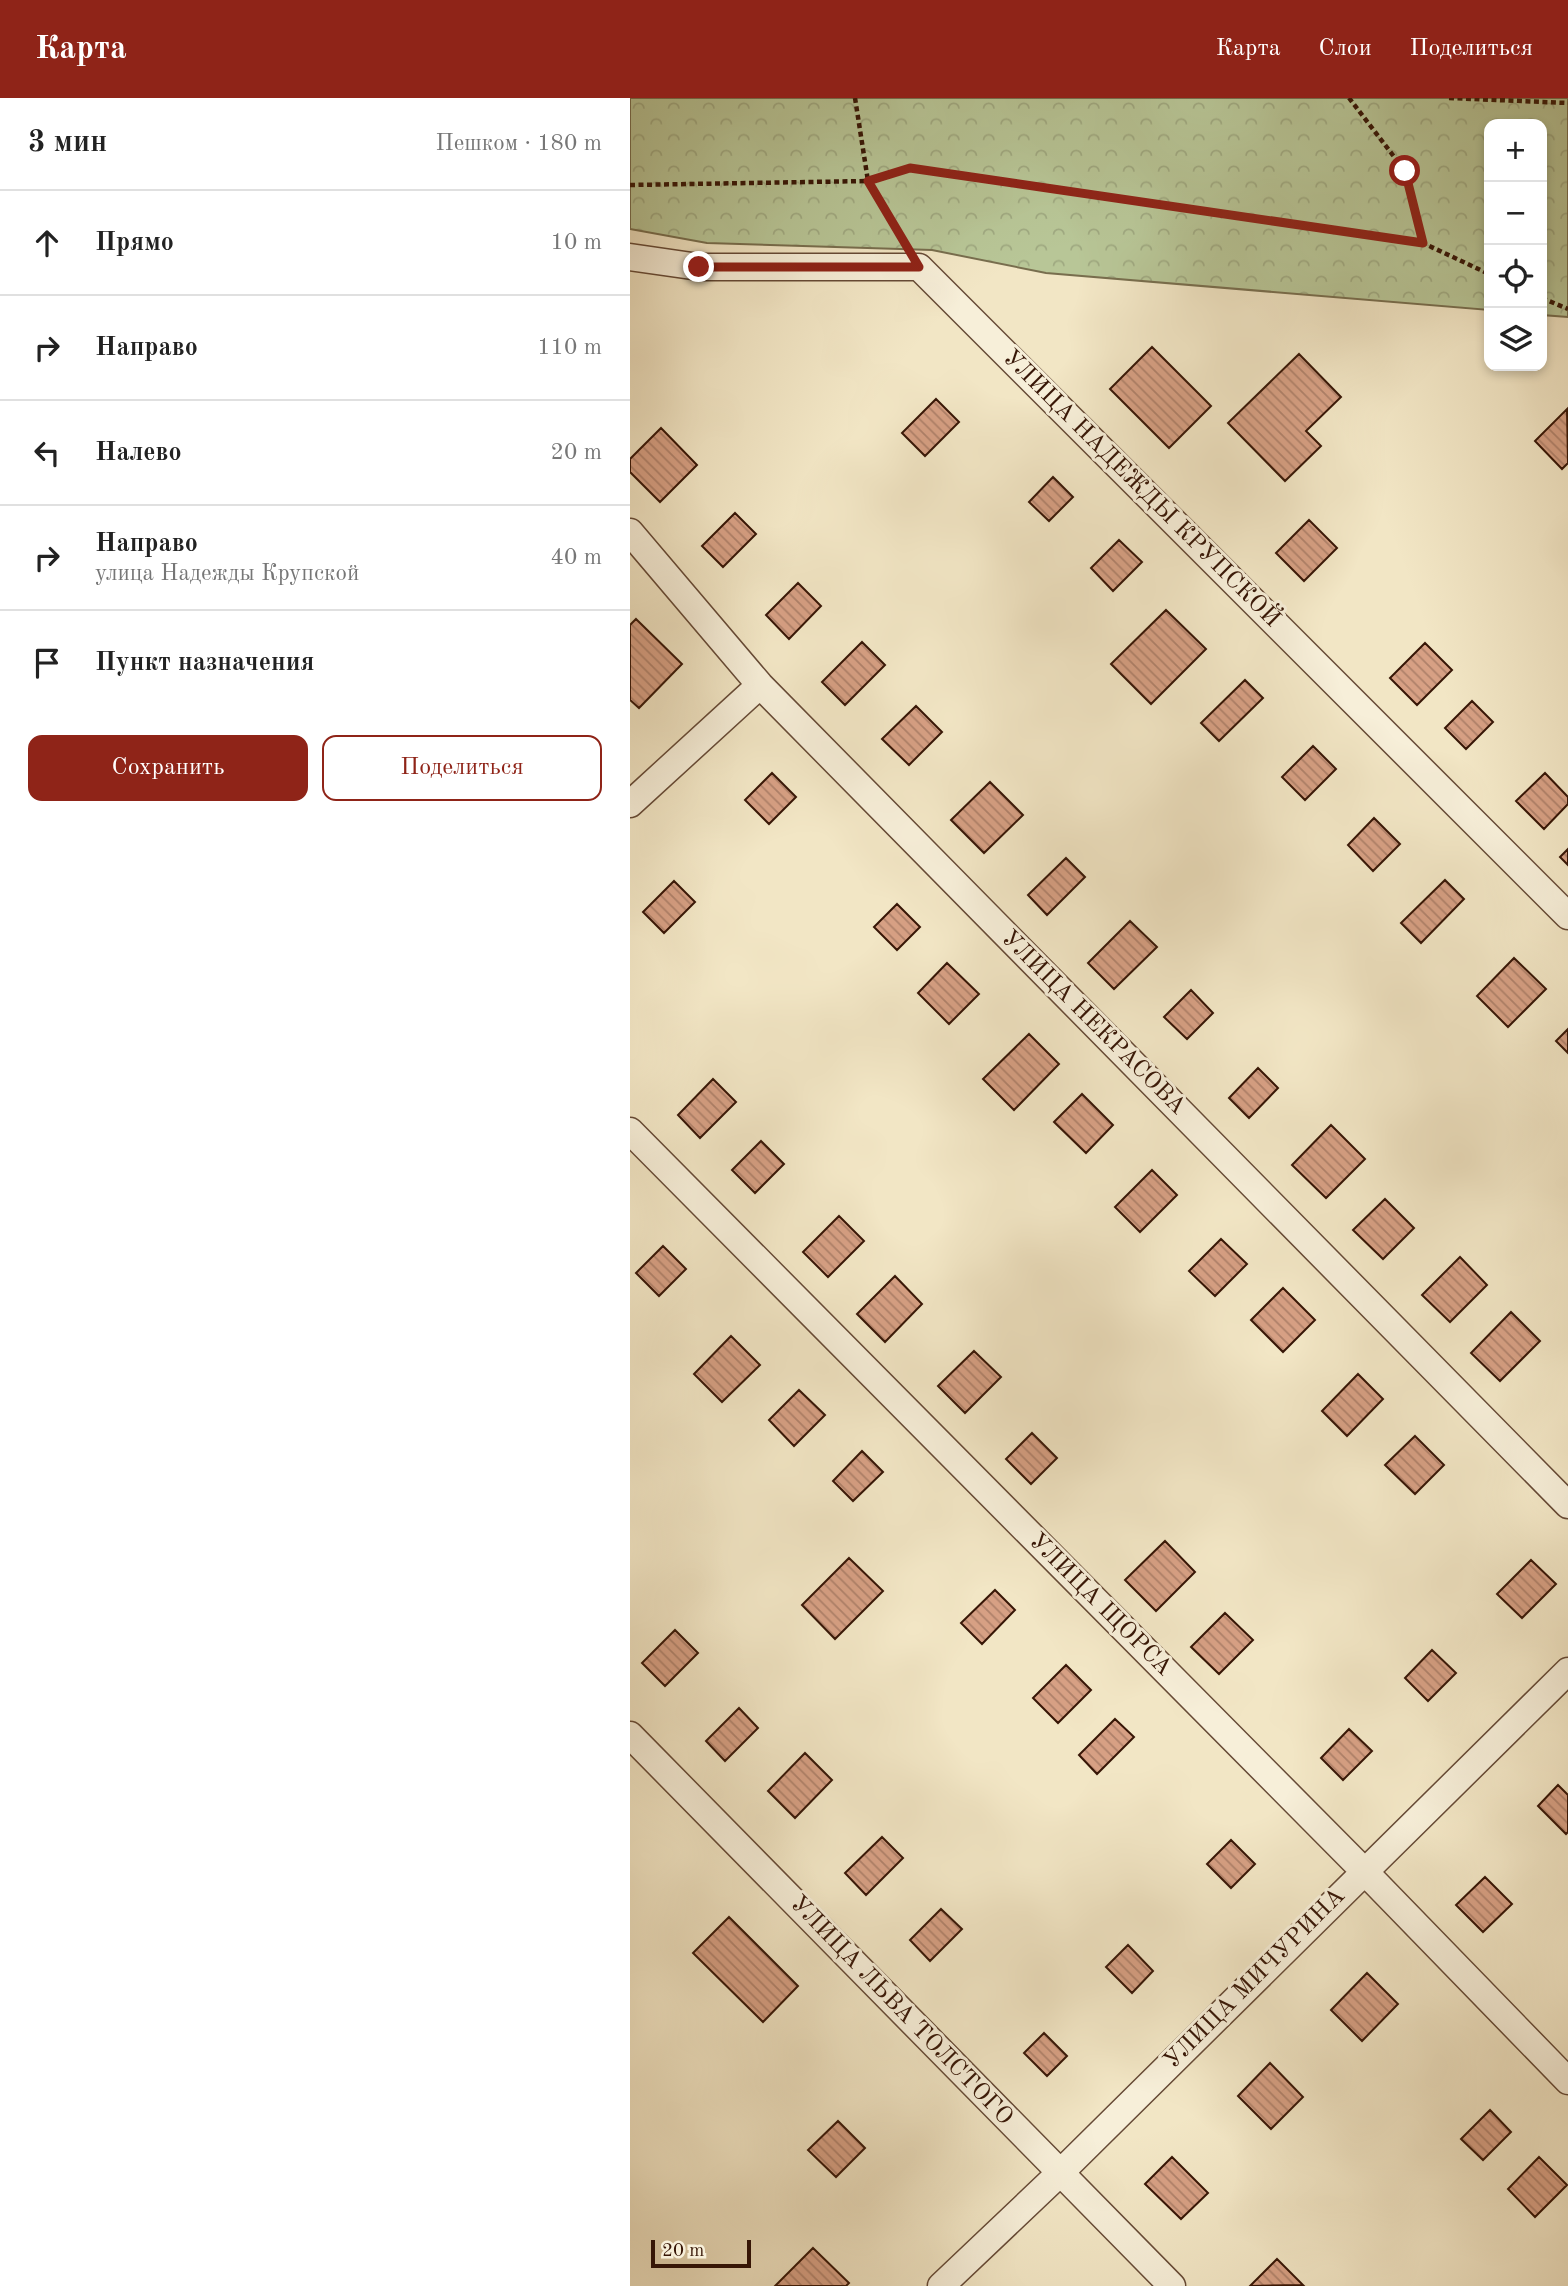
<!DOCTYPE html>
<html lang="ru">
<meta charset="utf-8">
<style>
body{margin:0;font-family:"Old Standard TT",serif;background:#f6f6f6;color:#222}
.controls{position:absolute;right:21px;top:21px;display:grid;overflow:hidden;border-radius:14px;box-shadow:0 4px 10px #0003}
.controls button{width:63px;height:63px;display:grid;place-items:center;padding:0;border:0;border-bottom:2px solid #e0e0e0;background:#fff;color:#222;font:35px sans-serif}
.scale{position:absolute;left:21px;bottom:18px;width:100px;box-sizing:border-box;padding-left:7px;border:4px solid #371606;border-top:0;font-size:19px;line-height:24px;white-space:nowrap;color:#371606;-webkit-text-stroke:5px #f7efd9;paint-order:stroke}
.stop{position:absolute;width:21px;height:21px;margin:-16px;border:5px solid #8f2418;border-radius:50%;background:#fff}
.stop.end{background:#8f2418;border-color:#fff;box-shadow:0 2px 7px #0008}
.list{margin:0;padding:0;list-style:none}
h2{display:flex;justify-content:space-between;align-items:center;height:91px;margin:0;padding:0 28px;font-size:30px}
h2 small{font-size:23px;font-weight:400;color:#767676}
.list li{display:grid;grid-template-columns:46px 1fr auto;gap:21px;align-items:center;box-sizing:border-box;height:105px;padding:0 28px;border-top:2px solid #e0e0e0}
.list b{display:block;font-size:26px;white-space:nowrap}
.list p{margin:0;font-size:23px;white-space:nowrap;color:#767676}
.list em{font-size:23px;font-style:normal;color:#767676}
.actions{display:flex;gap:14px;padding:21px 28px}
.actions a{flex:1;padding:16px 0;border:2px solid #8f2418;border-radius:14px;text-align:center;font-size:24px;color:#8f2418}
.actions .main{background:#8f2418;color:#fff}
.icon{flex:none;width:38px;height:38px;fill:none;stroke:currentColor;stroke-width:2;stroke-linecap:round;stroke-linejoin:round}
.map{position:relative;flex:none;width:938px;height:2188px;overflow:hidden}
header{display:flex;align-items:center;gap:42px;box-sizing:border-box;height:98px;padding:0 35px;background:#8f2418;color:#fff}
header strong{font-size:33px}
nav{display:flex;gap:38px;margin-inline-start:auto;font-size:24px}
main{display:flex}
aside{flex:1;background:#fff}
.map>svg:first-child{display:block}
.forest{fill:url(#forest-crowns);stroke:#786e4e;stroke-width:2}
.building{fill:url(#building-back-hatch);stroke:#371606;stroke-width:2}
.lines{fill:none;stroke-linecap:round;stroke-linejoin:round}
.minor-casing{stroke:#664a36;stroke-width:29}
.path{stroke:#371606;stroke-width:4.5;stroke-dasharray:5 3.5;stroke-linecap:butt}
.minor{stroke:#f7efd9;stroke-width:26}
.route{stroke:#8f2418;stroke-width:9}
.labels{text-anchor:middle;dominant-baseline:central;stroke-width:6;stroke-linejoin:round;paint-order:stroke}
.street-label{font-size:24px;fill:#371606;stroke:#f7efd9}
</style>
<header>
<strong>Карта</strong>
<nav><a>Карта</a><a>Слои</a><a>Поделиться</a></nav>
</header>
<main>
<aside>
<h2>3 мин<small>Пешком · 180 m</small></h2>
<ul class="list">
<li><svg class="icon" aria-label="ahead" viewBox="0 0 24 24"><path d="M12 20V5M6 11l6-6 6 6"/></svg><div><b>Прямо</b></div><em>10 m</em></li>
<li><svg class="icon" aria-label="right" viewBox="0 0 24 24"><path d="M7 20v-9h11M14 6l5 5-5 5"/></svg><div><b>Направо</b></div><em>110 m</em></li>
<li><svg class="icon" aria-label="left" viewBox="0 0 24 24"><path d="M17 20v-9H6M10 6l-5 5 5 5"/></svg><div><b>Налево</b></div><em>20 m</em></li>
<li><svg class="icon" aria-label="right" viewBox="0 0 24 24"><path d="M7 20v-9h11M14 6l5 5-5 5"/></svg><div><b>Направо</b><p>улица Надежды Крупской</p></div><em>40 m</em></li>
<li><svg class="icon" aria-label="arrive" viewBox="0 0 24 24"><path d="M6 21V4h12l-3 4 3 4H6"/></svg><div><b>Пункт назначения</b></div></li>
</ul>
<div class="actions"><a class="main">Сохранить</a><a>Поделиться</a></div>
</aside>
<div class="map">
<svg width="938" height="2188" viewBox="0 0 938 2188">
<defs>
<pattern id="forest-crowns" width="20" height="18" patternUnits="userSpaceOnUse" patternTransform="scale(1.75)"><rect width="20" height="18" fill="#b8c697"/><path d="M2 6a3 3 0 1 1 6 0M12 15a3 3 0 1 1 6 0" fill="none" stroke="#9fa981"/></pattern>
<pattern id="building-back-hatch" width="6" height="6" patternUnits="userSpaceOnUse" patternTransform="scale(1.75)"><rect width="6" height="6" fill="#d7a084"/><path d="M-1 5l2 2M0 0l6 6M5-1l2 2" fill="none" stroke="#af816a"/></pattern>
</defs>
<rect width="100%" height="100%" fill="#f2e6c5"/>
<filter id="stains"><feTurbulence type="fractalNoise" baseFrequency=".00286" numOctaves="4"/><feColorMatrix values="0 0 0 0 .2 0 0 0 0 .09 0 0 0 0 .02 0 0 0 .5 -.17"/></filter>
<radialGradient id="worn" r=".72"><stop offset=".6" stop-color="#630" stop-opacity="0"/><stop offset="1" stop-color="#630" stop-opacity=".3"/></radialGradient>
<path class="forest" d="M0,0H938V219L912,217V26H859V212L416,175L302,152L77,145L0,131Z"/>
<path class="building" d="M522,249L581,308L539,350L480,291Z
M669,256L711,299L676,333L691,348L655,383L598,325Z
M306,301L329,324L295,358L272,335Z
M937,311L938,365L932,371L905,343Z
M31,330L67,367L30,404L0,374V361Z
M423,379L443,399L419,423L399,404Z
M105,415L126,436L93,469L72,448Z
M679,422L707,450L674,483L646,455Z
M489,442L512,464L483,493L461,470Z
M168,485L191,508L159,541L136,517Z
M536,512L576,551L521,606L481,566Z
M6,521L52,566L9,610L0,602V527Z
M232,544L255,567L215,607L192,584Z
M795,545L822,572L787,607L760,580Z
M615,582L633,600L589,643L571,625Z
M842,603L863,624L836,651L815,630Z
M286,608L312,634L279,667L252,641Z
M683,648L706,671L675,702L652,679Z
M142,675L166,699L139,726L115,702Z
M915,675L938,699V706L914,731L886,703Z
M360,684L393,717L354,755L321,722Z
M744,720L770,746L743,773L718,747Z
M938,751V767L930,759Z
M436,760L455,779L417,817L398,797Z
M815,782L834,801L791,845L771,825Z
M44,783L65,804L34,835L13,814Z
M267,806L290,829L267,852L244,829Z
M500,823L527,849L484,891L458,865Z
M884,860L916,891L878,929L847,898Z
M317,865L349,896L319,926L288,895Z
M561,892L583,915L557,941L534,919Z
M938,931V955L926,943Z
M399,936L429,966L384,1012L353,981Z
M628,970L648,990L619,1020L599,1000Z
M83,981L106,1004L70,1040L48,1017Z
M452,996L483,1027L456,1055L424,1024Z
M701,1027L735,1061L696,1100L662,1067Z
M131,1043L154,1066L125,1095L102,1072Z
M522,1072L547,1097L510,1134L485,1109Z
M755,1101L784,1130L753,1161L723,1132Z
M209,1118L234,1143L198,1179L173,1154Z
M591,1141L617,1166L585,1198L559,1173Z
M33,1148L56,1171L29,1198L6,1175Z
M830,1159L857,1187L820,1224L792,1197Z
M265,1178L292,1206L255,1244L227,1216Z
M653,1190L685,1222L653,1254L621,1222Z
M881,1214L910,1243L870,1283L841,1255Z
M101,1238L130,1267L92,1304L64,1276Z
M344,1253L371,1279L335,1315L308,1288Z
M728,1276L753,1301L717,1338L692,1313Z
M169,1292L195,1317L164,1348L139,1322Z
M402,1335L427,1360L401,1386L376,1361Z
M785,1338L814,1367L785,1396L755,1367Z
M232,1353L253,1374L223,1403L203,1383Z
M535,1443L565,1474L526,1513L495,1482Z
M219,1460L253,1493L205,1541L172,1507Z
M901,1462L926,1486L892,1520L867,1496Z
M365,1492L385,1512L352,1546L331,1525Z
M595,1515L623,1542L589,1576L561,1549Z
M45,1532L68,1555L35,1588L12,1565Z
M802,1552L826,1575L798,1603L775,1580Z
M436,1567L461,1592L428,1625L403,1600Z
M109,1610L128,1630L95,1663L76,1643Z
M485,1621L504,1639L467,1676L449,1657Z
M719,1631L742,1653L713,1682L691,1660Z
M175,1655L202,1682L165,1720L138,1693Z
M928,1687L938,1697V1734L936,1736L908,1708Z
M252,1739L273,1760L236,1797L215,1775Z
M601,1742L625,1766L601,1790L577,1766Z
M855,1779L882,1806L853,1834L826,1807Z
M311,1811L332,1831L300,1863L280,1842Z
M99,1819L168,1888L133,1924L63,1855Z
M498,1847L523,1873L502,1895L476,1869Z
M737,1875L768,1906L732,1943L701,1912Z
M414,1935L437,1958L417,1978L394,1955Z
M640,1965L673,1999L641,2031L608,1998Z
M860,2012L881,2034L853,2062L831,2041Z
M208,2023L235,2050L206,2079L178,2052Z
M542,2059L578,2095L551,2121L515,2086Z
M909,2059L937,2087L905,2119L878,2091Z
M183,2150L219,2185L216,2188H145Z
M647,2161L673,2187L620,2188Z"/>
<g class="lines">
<defs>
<path id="minor" d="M0,159L69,169H289L938,818
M0,434L130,587L938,1407
M0,706L130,587
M0,1033L734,1773L938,1983
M0,1637L542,2188
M311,2188L430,2075L938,1573"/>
</defs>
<use href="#minor" class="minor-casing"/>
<path class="path" d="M225,0L238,83L271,139
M719,0L775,73L793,145
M819,0L938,5
M0,87L238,83L280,70L793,145L859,176
M912,200L938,211"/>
<use href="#minor" class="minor"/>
</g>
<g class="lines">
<path class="route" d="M69,169H289L238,83L280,70L793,145L775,73"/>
</g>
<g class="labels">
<g class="street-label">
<text transform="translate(511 391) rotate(45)">УЛИЦА НАДЕЖДЫ КРУПСКОЙ</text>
<text transform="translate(463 925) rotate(45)">УЛИЦА НЕКРАСОВА</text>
<text transform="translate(470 1507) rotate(45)">УЛИЦА ЩОРСА</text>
<text transform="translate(625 1881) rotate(-45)">УЛИЦА МИЧУРИНА</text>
<text transform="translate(271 1913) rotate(46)">УЛИЦА ЛЬВА ТОЛСТОГО</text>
</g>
</g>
<rect width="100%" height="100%" filter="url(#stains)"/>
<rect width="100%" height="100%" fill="url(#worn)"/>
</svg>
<div class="controls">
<button>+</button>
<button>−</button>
<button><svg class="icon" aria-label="locate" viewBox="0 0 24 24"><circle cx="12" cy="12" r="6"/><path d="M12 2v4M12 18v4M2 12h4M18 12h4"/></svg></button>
<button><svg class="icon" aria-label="layers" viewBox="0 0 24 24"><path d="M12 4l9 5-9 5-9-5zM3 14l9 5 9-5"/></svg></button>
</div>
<div class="scale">20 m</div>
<div class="stop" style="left:775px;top:73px"></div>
<div class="stop end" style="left:69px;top:169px"></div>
</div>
</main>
